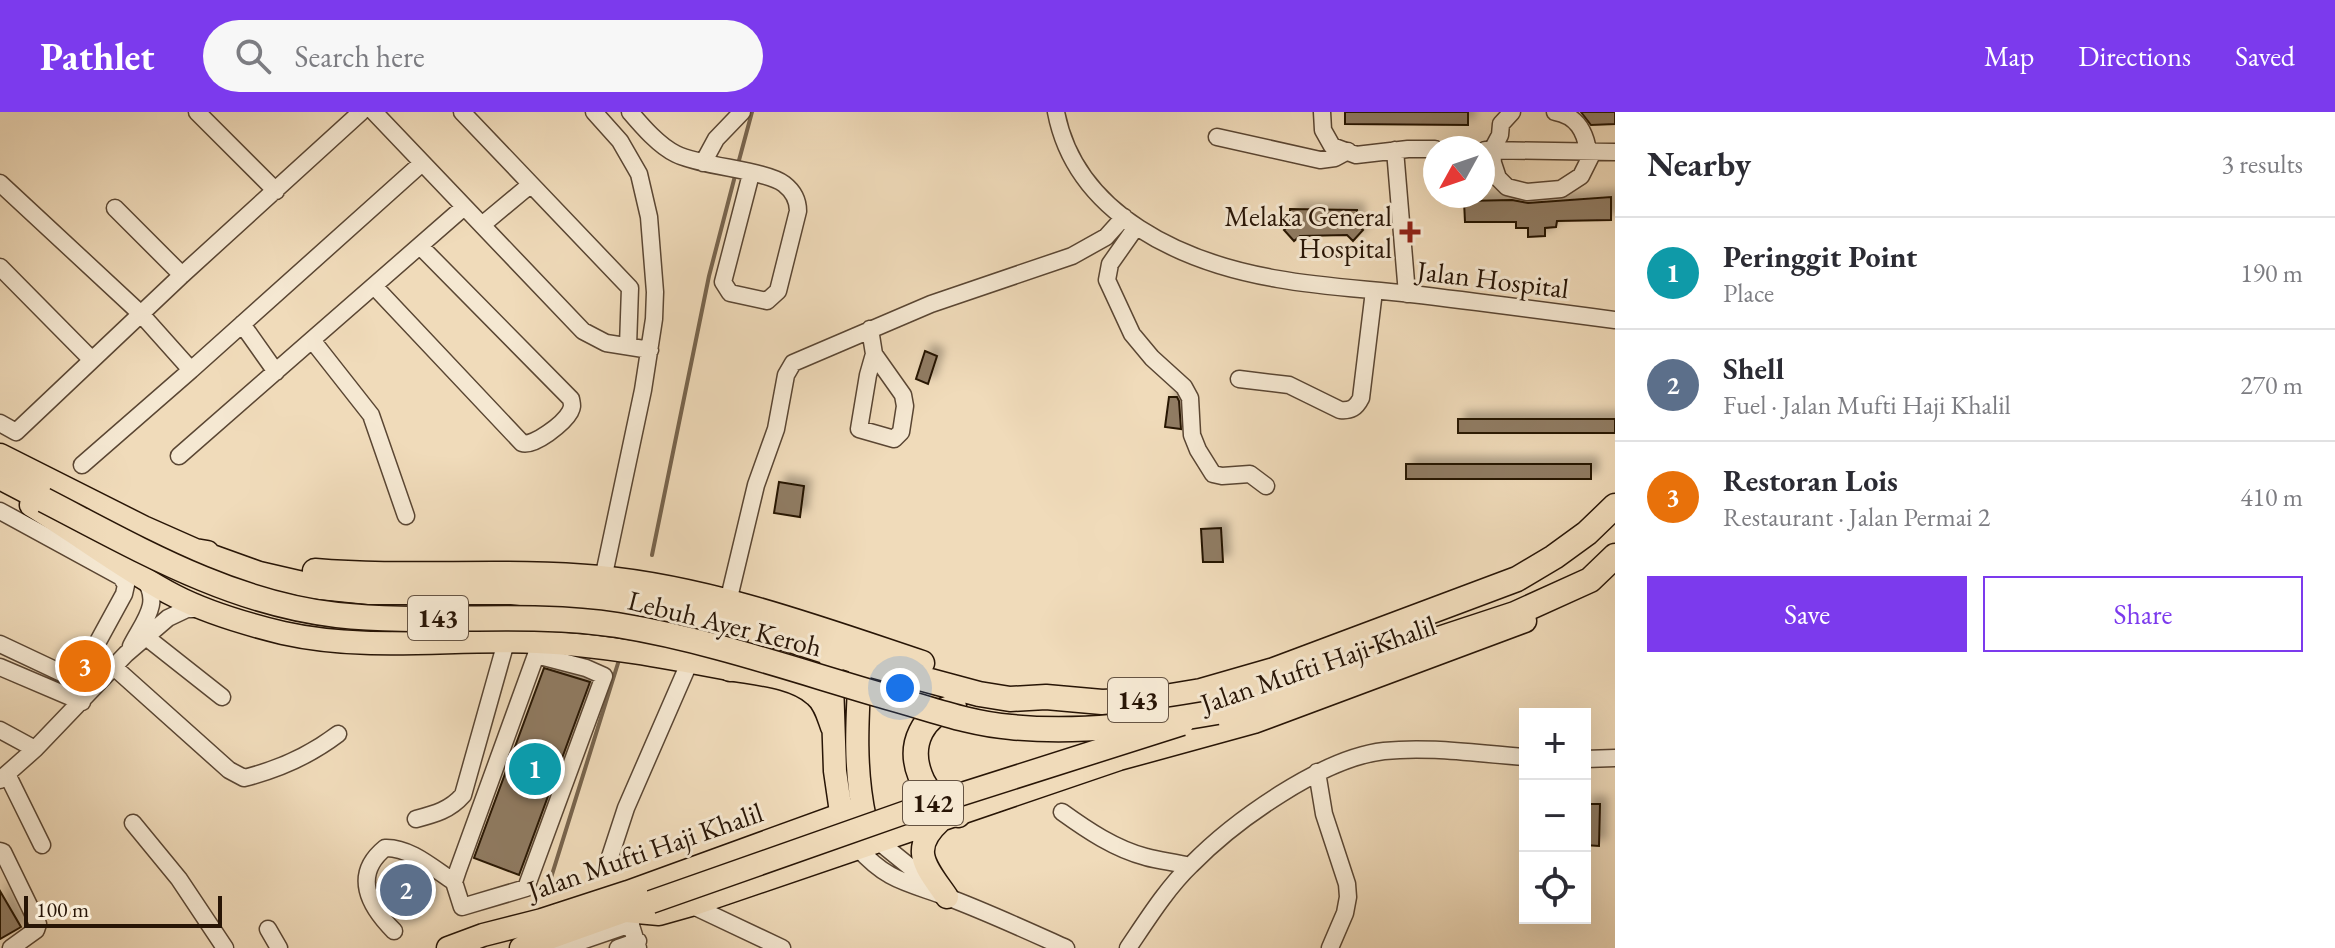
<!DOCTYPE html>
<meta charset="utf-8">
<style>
body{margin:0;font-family:"EB Garamond",serif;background:#f7f7f7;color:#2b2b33}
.controls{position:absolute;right:24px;bottom:24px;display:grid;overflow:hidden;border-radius:0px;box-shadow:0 8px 32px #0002}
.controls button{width:72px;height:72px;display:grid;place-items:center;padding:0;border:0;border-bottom:2px solid #e1e1e2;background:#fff;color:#2b2b33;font:40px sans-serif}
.compass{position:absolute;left:1423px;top:24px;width:72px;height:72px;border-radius:50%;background:#fff;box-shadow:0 8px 32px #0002;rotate:230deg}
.scale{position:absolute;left:24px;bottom:20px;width:198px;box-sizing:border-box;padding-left:8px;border:4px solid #281506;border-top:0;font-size:22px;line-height:28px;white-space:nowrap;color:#281506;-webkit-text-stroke:6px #f5e8d2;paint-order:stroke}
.you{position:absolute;left:900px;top:576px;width:28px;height:28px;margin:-20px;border:6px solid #fff;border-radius:50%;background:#1a73e8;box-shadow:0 0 0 12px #1a73e833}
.badge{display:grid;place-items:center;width:52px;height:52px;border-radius:50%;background:#7c3aed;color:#fff;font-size:26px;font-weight:700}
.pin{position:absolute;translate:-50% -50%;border:4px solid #fff;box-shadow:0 2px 8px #0006}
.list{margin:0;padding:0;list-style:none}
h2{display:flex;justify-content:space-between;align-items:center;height:104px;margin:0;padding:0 32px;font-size:34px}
h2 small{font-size:26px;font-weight:400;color:#7c7c81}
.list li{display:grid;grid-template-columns:52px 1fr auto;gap:24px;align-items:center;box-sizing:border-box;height:112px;padding:0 32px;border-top:2px solid #e1e1e2}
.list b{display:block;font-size:30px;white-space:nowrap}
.list p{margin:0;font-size:26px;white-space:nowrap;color:#7c7c81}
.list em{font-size:26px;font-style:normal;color:#7c7c81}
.actions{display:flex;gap:16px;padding:24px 32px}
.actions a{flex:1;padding:18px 0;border:2px solid #7c3aed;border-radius:0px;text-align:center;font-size:28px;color:#7c3aed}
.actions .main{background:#7c3aed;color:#fff}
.icon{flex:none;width:44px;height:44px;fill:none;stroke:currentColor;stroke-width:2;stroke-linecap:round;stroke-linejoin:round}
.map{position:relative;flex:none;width:1615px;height:836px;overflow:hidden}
header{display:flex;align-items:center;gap:48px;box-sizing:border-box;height:112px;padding:0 40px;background:#7c3aed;color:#fff}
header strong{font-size:38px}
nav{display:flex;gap:44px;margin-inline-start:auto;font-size:28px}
.search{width:560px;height:72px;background:#f7f7f7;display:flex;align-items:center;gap:20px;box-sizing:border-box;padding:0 28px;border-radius:44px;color:#7c7c81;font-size:30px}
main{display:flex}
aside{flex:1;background:#fff}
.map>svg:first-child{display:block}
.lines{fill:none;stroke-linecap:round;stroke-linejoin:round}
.stream{stroke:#77644d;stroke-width:4}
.building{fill:#907c64;stroke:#281506;stroke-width:2;filter:url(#shadow)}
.minor-casing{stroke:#5a4633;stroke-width:19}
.major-casing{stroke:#281506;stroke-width:25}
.highway-casing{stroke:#281506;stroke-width:27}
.minor{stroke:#f5e8d2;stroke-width:16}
.major{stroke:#f0dbba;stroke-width:22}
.highway{stroke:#f0dbba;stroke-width:24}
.major-bridge-casing{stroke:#281506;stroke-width:25;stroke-linecap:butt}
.highway-bridge-casing{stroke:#281506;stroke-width:27;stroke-linecap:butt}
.major-bridge{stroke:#f0dbba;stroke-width:22}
.highway-bridge{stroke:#f0dbba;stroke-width:24}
.poi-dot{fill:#8f2418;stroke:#f5e8d2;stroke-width:3}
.labels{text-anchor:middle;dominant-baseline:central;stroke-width:6;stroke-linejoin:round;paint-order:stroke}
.shield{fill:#f5e8d2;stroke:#665443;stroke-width:2}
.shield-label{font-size:26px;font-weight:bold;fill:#281506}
.poi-label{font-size:28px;fill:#281506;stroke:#f5e8d2;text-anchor:end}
.street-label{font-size:28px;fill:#281506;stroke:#f5e8d2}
</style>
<header>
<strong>Pathlet</strong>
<div class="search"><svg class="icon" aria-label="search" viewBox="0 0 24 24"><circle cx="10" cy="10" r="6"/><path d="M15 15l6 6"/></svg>Search here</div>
<nav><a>Map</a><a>Directions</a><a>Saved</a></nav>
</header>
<main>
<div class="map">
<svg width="1615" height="836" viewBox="0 0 1615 836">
<defs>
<filter id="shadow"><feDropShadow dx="7" dy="-7" stdDeviation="4" flood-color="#0004"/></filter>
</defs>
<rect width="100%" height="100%" fill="#f0dbba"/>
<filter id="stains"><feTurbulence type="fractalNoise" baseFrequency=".0025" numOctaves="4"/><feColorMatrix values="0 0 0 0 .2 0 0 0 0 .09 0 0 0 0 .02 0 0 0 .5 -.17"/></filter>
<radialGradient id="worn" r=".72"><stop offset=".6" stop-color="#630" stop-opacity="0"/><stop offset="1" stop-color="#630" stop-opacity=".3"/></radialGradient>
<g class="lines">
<path class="stream" d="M738,52L752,0
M652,443L709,164L736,60
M545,785L619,548"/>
</g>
<path class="building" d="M1345,0H1468V13L1345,12Z
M1581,0H1615V12L1591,13Z
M1611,85V108L1557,109L1556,115L1545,116V124L1528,125V116H1516V110H1465L1464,89L1512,88L1528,91Z
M1290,97L1357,98V112L1363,118L1353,129L1347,123L1300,124L1294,129L1284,118L1290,112Z
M925,239L937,244L928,272L916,267Z
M1169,285H1177L1179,289L1181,317L1165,315Z
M1458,307H1615V321H1458Z
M1406,352H1591V367H1406Z
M779,370L804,374L800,405L774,401Z
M1221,416L1223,450H1203L1201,417Z
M544,556L590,570L519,763L474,746Z
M1585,692H1600L1599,734L1585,733Z
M408,753L417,758L428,789L392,801L383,787L390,784L386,772L393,769L390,762L403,758L402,755Z
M0,779L21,815L0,827Z"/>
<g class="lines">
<defs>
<path id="minor" d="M197,0L276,79
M374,0L583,219L606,231L650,238
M462,0L630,176L628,234
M594,0L620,29L639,62L649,105L655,180L654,207L643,278L603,467
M630,0C642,14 659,34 676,42C703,55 766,58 784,72C793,79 798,88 798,99L778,179L767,189L730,181L723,170L751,62
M1056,0C1076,104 1184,151 1278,167C1322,175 1367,177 1411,182C1479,190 1547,199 1615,208
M1322,0L1323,18L1332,34L1356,43L1408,37H1435
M1512,0L1501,12L1500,23L1492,38L1493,51L1498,66L1507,75L1527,80L1561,77L1581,64L1593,40
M1555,0C1577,4 1585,19 1588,39
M1217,25L1320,48L1335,46L1348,39
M1395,38L1407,182
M1485,38L1615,40
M703,51L716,27L742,0
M0,71L141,202L191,258L82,353
M115,96L182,163
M482,113L530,73
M1136,115L1110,152L1107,168L1132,222L1152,246L1184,275L1190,286L1192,323L1198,338L1213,362L1222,364L1250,362L1266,374
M0,155L92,248
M374,174L522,331C534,335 564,311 570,300C573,294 572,293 571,287L420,134
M242,212L276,260
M870,217L874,242L903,283L905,294L901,320L894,327L859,317L868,263L874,242
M312,228L371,303L406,404
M191,258L422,51
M1239,267L1289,273L1340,298C1351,299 1356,296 1361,286L1374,179
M0,311L16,320L182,163L361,0
M179,344L464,95
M0,399L121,465L126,473L124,482L77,568
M728,490L756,373L776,317L786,263L793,251L931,192L1072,144L1106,125L1124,105
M146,525L222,585
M0,532L85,572
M131,534C143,510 163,490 143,466
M536,543L586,556L604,564L526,776L462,795L454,770L458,758L536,543L537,530
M0,555L82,590
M115,556L229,658L244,666C280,657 309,644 338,622
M0,618L35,637
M1585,647L1615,646
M1317,660L1324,702L1347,772L1348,785L1345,801L1330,836
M7,662L42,733
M0,668L35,637L126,542L168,506L187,497H202
M1062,700C1087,718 1115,737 1146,745C1160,749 1175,750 1190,754
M416,707C435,702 450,698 463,683L506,530
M133,711L179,767L225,836
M878,729L936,776
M857,735C887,769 906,770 947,785C987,800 1026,818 1066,836
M0,739L3,740L38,812L36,818L11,836
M607,754L626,696L690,549
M691,793L782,836
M628,804L638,836
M268,817L279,836
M394,819C369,794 352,763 385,736C410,735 434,757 454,770
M561,836L631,812
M618,836L638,829
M1128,836C1147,808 1167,776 1191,753C1234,709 1322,646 1384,639C1430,634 1479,642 1525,645"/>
<path id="major" d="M31,393C79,422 125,458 175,484C208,501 246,512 283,521C368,540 452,526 537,530C602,533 666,545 729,557C756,562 794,564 815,583C825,591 828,604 832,615
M831,541L835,659L843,714
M860,559C857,609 854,657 865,707
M940,709C908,738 927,756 947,785
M626,799L659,802L691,793L1119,647L1254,610L1525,509
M448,836L483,823L542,808L628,780L862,695
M521,836L639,794"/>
<path id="highway" d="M0,344L143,416L195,439L207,441
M0,365L44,388
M195,439L259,462L311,474L369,480H512L632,493L740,512L860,550L979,582L1010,587L1046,585L1102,590L1147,588L1201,579L1274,558L1517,467L1554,445L1587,421L1615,394
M315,459C409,467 505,457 600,466C711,477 817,516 922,551
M730,557C746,556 760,552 760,533
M954,595C923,602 908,632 920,663C926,681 943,693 958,703
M1217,600L1515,502L1590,468L1615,444"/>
</defs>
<use href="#minor" class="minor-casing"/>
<use href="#major" class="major-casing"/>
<use href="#highway" class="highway-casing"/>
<use href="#minor" class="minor"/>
<use href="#major" class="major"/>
<use href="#highway" class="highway"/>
<defs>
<path id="major-bridge" d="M651,790L918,696L1182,612"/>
<path id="highway-bridge" d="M44,388C137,436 230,491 337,503C429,513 524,499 617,513C709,528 797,559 887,585C928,596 969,612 1011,615C1081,622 1148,612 1217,600"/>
</defs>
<use href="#major-bridge" class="major-bridge-casing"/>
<use href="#highway-bridge" class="highway-bridge-casing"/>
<use href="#major-bridge" class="major-bridge"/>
<use href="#highway-bridge" class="highway-bridge"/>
</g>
<path class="poi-dot" d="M1406 108h8v8h8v8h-8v8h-8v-8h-8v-8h8z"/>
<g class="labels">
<g class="shield">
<rect x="408" y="484" width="60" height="44" rx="6"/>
<rect x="1108" y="566" width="60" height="44" rx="6"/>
<rect x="903" y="669" width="60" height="44" rx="6"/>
</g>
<g class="shield-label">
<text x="438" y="506">143</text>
<text x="1138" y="588">143</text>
<text x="933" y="691">142</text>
</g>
<g class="poi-label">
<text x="1392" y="104">Melaka General<tspan x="1392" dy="32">Hospital</tspan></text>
</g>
<g class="street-label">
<text transform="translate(1493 167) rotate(7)">Jalan Hospital</text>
<text transform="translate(725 511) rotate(14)">Lebuh Ayer Keroh</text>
<text transform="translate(1318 552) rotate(-19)">Jalan Mufti Haji Khalil</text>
<text transform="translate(645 739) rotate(-19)">Jalan Mufti Haji Khalil</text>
</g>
</g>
<rect width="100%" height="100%" filter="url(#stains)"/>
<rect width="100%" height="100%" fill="url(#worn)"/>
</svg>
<div class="controls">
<button>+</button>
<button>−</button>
<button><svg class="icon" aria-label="locate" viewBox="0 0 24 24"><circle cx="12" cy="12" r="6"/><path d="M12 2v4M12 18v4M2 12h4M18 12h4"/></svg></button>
</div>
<svg class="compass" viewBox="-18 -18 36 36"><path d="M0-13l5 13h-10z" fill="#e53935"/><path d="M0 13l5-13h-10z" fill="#7c7c81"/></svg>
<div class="scale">100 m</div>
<div class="you"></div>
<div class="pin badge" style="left:535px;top:657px;background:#0f9aa8">1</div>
<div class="pin badge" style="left:406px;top:778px;background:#5c6f8a">2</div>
<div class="pin badge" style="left:85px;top:554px;background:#e8710a">3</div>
</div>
<aside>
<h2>Nearby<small>3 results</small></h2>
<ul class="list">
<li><span class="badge" style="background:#0f9aa8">1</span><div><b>Peringgit Point</b><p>Place</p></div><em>190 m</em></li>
<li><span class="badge" style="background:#5c6f8a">2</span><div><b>Shell</b><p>Fuel · Jalan Mufti Haji Khalil</p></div><em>270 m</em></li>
<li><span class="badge" style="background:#e8710a">3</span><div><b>Restoran Lois</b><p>Restaurant · Jalan Permai 2</p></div><em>410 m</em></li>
</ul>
<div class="actions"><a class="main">Save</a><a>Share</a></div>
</aside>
</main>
